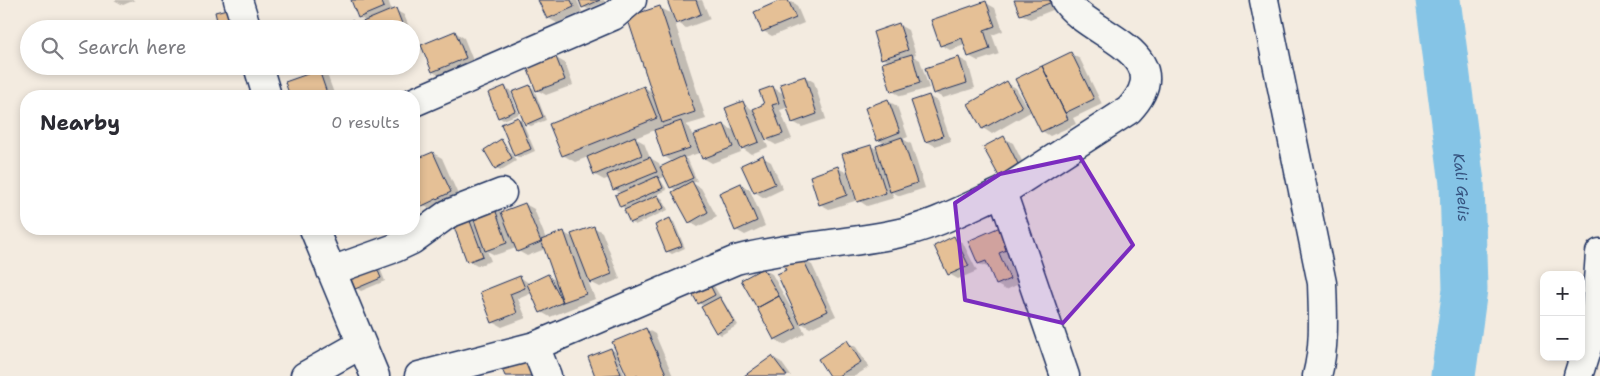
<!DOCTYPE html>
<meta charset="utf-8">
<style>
body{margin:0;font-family:"Shantell Sans",sans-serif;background:#f7f7f7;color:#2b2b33}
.controls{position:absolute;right:15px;bottom:15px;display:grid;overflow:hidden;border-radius:10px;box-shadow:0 2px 8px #0003}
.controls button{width:45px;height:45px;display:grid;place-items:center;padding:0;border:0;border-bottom:1px solid #e1e1e2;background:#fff;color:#2b2b33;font:25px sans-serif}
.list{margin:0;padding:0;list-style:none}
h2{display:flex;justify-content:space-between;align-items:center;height:65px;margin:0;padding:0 20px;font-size:21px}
h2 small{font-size:16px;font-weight:400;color:#7c7c81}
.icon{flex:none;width:28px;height:28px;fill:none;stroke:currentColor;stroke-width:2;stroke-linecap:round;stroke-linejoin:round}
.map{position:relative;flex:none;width:1600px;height:376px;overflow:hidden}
.search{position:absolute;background:#fff;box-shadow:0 2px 8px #0003;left:20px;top:20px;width:400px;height:55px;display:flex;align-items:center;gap:12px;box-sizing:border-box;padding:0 18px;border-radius:28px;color:#7c7c81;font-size:19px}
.panel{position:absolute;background:#fff;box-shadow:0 2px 8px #0003;left:20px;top:90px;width:400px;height:145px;border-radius:20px}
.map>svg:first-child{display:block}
.shadow{fill:#0003;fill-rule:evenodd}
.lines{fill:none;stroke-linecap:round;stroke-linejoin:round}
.river{stroke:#85c4e6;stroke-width:45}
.building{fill:#e5c096;stroke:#1b2f5e}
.minor-casing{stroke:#1b2f5e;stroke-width:31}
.minor{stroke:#f6f6f2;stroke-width:28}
.marked{fill:#7b2cbf;fill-opacity:0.2;stroke:#7b2cbf;stroke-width:4;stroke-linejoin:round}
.labels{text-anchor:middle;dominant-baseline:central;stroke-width:4.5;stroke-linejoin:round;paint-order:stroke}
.water-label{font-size:15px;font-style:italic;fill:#365480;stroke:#f6f6f2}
</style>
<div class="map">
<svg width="1600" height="376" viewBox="0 0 1600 376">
<rect width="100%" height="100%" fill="#f3ebe0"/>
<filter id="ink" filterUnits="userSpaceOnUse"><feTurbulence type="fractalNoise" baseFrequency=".02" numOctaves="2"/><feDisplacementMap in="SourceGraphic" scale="10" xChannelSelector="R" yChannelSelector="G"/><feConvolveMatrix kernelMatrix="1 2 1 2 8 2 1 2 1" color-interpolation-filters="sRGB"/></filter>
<g filter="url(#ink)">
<path class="shadow" d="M114,0H135L123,5Z
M352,0H388L392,11L395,10L404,15L410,29H364L367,22L359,17Z
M540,0H577L582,12L557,23L548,18Z
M580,0H604L605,2L588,9L583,7Z
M669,0H702L710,19L686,28L678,23Z
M785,0L796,4L804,23L772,36L763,31Z
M1015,0H1057L1060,7L1030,19L1021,14Z
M986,3L995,8L1003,31L992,35L999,54L978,61L969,56L965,45L950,50L941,45Z
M659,7L672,14L706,119L686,125L690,128L693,137L724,125L736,132L743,103L753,110L766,105L772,87L784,94L805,77L814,82L826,119L802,127L793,122L789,107L780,110L792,139L776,145L764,138L768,147L751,154L739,146L741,152L712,163L703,158L699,146L697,147L699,153L684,158L688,160L697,181L692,183L701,188L717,217L698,227L690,222L677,191L671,187L666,176L660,179L667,190L656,195L663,199L668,210L635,225L631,222L628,210L621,206V193L614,189L610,178L604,180L595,175L588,157L575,162L563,155L644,87L654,93ZM655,130L664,156L673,162L661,168L659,163L650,158L644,143L635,138Z
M352,21L358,29H332Z
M320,23L329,29H308Z
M899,25L908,30L916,55L913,56L920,60L929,88L901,96L892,91L890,62L882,58Z
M455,32L464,38L474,63L442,77L433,72Z
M1071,54L1080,59L1102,104L1073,118L1076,124L1050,136L1042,131L1032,111L992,134L983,128L969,104L1007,83L1016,88L1029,109Z
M556,58L565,63L573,85L546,95L537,90Z
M959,58L968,63L975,88L943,98L934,93Z
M319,72L328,77L335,96H291L287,83Z
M529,86L534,89L546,120L531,126L526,124Z
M505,87L510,90L519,114L503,120L499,117Z
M928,96L937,101L951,141L935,146L926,141Z
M888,101L897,106L908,137L903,139L911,144L925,188L900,196L892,192L894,198L867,206L858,200L829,209L820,204L838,168L847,173L855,198H857L871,146L879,150L886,144L878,140Z
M518,118L522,121L535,151L519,158L515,155Z
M1004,138L1013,143L1029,175L1011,185Z
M501,141L505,143L516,161L501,170L496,168Z
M433,153L442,158L459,197L431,210L423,205L414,185V162Z
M762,157L771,162L783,189L764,198L755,192Z
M741,184L750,190L765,226L745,235L736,230Z
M525,204L534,209L546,239L564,233L574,238L593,227L602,232L620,279L600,287L588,281L595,299L550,317L541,312L532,293L518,299L526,318L502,327L493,322L520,277L530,284L548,276L557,281L545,249L527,256L518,251L516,248L495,255L487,251L491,261L477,266L468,261L466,215L475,220L494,208L503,213Z
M670,220L674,222L685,248L672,254L667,251Z
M1000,228L1017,254L1007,258L1019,284L1006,290L997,285L990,268L979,264L969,241Z
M954,238L963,243L977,271L958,279L949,274Z
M782,258L803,260L812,265L836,316L810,328L801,323L787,270Z
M378,263L385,281L361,291L356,288Z
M763,269L772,274L805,333L784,345L775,339L742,280Z
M712,283L738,325L721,335L717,332L705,307L699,303Z
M646,329L655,334L673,376H628L620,358H618L625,376H596L589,358L611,349L619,354Z
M847,342L856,347L869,367L855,376H830Z
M772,357L781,362L791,376H746Z"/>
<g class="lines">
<path class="river" id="s1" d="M1438,0L1462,183L1465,289L1453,376"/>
</g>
<path class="building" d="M351,0H381L384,7L358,18Z
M538,0H571L574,7L547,19Z
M579,0H600L582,8Z
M667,0H696L701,14L676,24Z
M781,0H788L796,18L762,32L754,12Z
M1014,0H1051L1052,2L1020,15Z
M986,1L995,26L984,30L990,49L968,57L962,38L940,46L931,20Z
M239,6L245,29H219L215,12Z
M660,6L695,112L662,123L627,17Z
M396,8L404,29H362L360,23Z
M352,20L356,29H330L329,28Z
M320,22L323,29H305Z
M899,23L908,50L881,59L873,32Z
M455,31L466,58L432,72L421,45Z
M1071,52L1094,99L1065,113L1042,66Z
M912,54L920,83L891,92L882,63Z
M556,57L565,80L536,91L527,67Z
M959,57L967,83L933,94L925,68Z
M1042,66L1068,119L1041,132L1015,79Z
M319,70L328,96H290L285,82Z
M805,76L817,114L792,123L780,84Z
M1007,81L1022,107L982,129L968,104Z
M530,85L543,117L525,125L512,92Z
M505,86L515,111L498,118L488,93Z
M644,86L657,118L562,156L549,124Z
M773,86L779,103L772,105L783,134L766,140L753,109L764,104L759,91Z
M929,95L943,136L925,142L911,101Z
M888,99L900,132L877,141L865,108Z
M743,101L759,142L741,149L725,108Z
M518,117L531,149L514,156L501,124Z
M681,121L690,148L663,157L654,130Z
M724,124L733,147L702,159L693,135Z
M635,136L642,155L594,175L587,157Z
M1004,136L1021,170L1001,180L983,147Z
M902,137L917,183L890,192L876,146Z
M501,139L512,158L495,169L484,150Z
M871,145L886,193L857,202L842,154Z
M433,152L451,192L422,206L414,188V160Z
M763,155L775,184L754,193L741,165Z
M683,156L693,178L670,188L660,167Z
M650,157L657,172L613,190L607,175Z
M838,166L847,195L819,205L810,176Z
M658,176L663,188L620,207L615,195Z
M692,181L708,212L689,223L672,192Z
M741,183L757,221L735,231L719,193Z
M658,195L664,208L630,223L624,210Z
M525,203L541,242L517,252L501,212Z
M494,206L507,243L485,251L472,214Z
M467,213L483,256L467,262L451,219Z
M670,218L682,246L666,252L655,225Z
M594,226L612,274L590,283L571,234Z
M1000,227L1009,249L999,253L1010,279L996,285L986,261L978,264L968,241Z
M564,231L586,294L563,302L541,240Z
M954,236L969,266L948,275L934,246Z
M790,253L795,263L803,259L828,311L800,324L777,274L786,270L780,258Z
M373,259L381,278L355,289L347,270Z
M763,268L779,296L757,308L741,280Z
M548,274L563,302L540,313L527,284Z
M520,276L525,288L510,294L517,313L492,323L480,292Z
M707,279L715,295L698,304L689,288Z
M779,296L797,328L774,340L757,308Z
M720,297L734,322L716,333L701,307Z
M646,328L667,376H627L612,342Z
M847,340L861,362L838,376H829L818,359Z
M611,348L621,374L595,376L588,357Z
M772,356L787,376H744Z
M535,357L538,376H505L502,369Z"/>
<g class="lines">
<defs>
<path id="minor" d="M238,0L247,29
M1065,0C1088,36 1182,53 1129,110L1002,192L1065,376
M1264,0L1322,283C1323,315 1325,346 1317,376
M258,66L267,96
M414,102L613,16L632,0
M314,229L375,376
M331,271L395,248L412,240L448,214L502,193
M535,346L547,376
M305,376L360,345
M419,376L535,346L736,260C788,246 842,245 895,234C932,227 968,207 1002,192
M1578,376L1595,322L1600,253"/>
</defs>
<use href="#minor" class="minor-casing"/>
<use href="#minor" class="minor"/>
</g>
</g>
<path class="marked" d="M1080,157L1133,245L1063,323L965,300L955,203L1000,174Z"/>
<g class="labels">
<g class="water-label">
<text stroke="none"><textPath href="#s1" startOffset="189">Kali Gelis</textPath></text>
</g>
</g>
</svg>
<div class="controls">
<button>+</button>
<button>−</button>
</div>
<div class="search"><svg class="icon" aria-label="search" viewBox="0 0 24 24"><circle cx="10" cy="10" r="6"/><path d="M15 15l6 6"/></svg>Search here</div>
<section class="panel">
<h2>Nearby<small>0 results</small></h2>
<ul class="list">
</ul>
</section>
</div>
